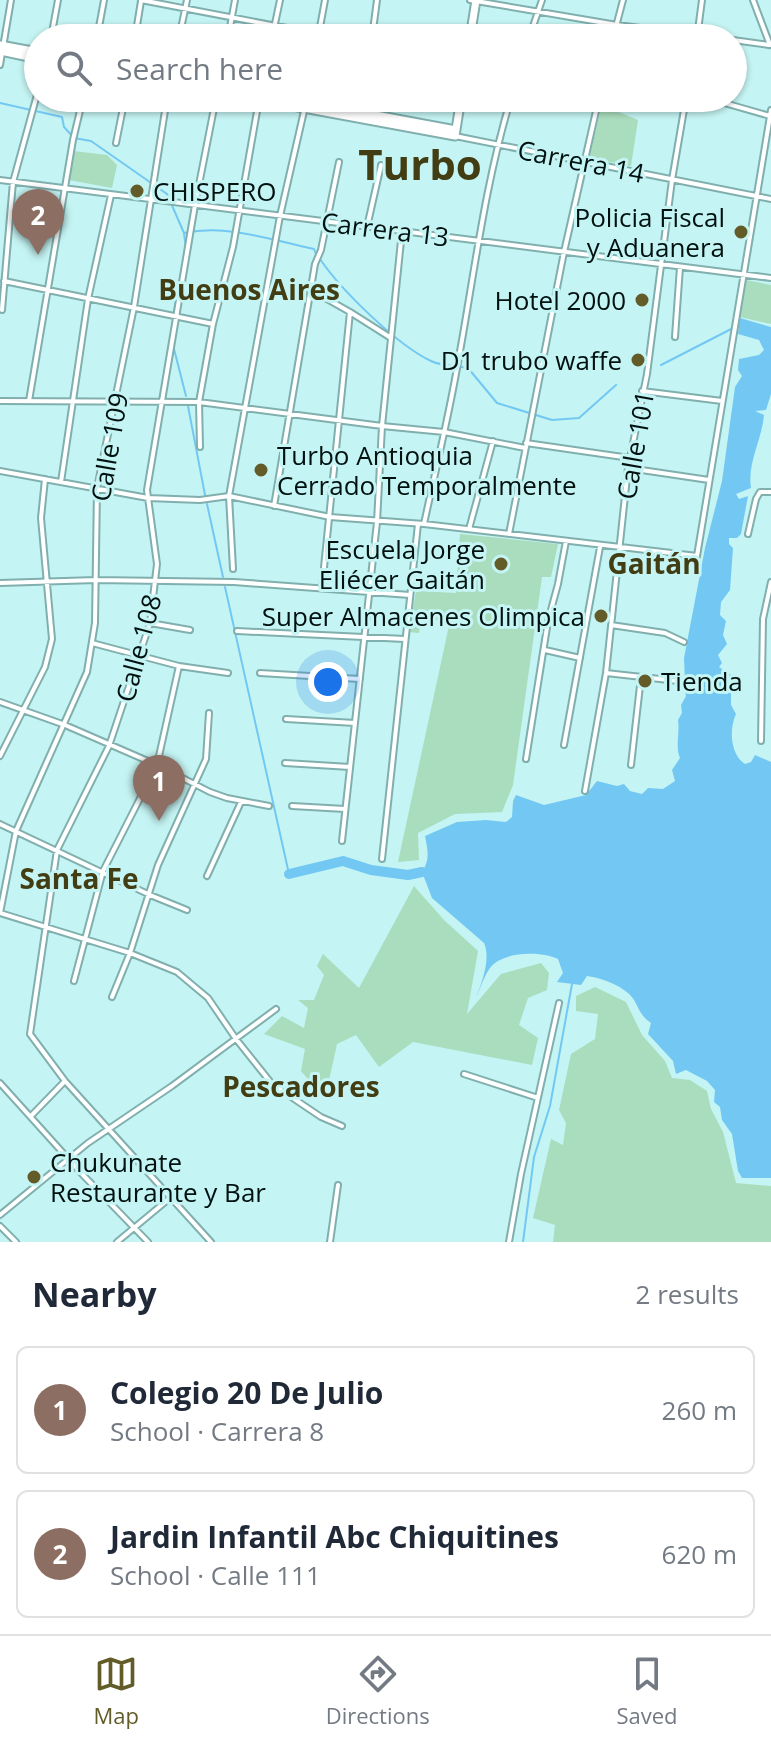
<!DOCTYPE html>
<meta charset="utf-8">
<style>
body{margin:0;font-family:"Open Sans",sans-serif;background:#f2f2f3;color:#1f2937}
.you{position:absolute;left:328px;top:682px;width:28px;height:28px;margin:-20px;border:6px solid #fff;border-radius:50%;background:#1a73e8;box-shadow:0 0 0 12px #1a73e833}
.badge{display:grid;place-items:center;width:52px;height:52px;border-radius:50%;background:#635c29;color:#fff;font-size:26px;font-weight:700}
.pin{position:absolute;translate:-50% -66px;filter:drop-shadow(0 2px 4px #0008)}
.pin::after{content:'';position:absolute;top:42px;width:28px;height:24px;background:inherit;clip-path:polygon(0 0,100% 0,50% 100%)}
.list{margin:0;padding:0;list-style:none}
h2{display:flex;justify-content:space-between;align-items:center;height:104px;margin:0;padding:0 32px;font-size:34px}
h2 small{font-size:26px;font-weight:400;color:#747a83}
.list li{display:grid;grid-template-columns:52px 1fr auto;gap:24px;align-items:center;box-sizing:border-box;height:128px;margin:0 16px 16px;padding:0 16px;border:2px solid #e0e1e3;border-radius:12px}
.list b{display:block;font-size:30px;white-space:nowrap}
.list p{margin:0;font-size:26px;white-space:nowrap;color:#747a83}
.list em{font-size:26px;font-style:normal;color:#747a83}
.icon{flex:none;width:44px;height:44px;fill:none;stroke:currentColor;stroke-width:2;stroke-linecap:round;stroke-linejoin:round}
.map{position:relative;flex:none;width:771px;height:1242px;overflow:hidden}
.search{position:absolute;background:#fff;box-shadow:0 2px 6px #0004;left:24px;right:24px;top:24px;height:88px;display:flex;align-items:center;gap:20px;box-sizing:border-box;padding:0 28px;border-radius:44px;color:#747a83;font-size:30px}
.sheet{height:392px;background:#fff}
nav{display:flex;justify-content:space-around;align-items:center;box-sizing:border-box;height:112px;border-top:2px solid #e0e1e3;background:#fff;font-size:22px;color:#747a83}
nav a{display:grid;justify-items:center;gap:4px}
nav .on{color:#635c29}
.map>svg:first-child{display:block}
.green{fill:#aaddbe}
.water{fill:#73c8f3}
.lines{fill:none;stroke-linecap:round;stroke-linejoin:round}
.stream{stroke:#73c8f3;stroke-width:2}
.river{stroke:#73c8f3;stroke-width:10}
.minor-casing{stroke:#80afae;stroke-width:8}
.primary-casing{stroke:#80afae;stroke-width:11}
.minor{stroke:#fff;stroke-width:4}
.primary{stroke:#fff;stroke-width:7}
.poi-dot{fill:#635c29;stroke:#c4f4f3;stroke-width:3}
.labels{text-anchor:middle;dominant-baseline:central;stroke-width:6;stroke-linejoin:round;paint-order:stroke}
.street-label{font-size:26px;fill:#011110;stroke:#c4f4f3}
.poi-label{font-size:26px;fill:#011110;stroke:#c4f4f3;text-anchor:end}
.neighbourhood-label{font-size:28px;font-weight:bold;fill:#423d13;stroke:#c4f4f3}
.town-label{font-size:42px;font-weight:bold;fill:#423d13;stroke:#c4f4f3}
</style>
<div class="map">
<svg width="771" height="1242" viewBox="0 0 771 1242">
<rect width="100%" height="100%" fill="#c4f4f3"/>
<path class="green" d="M602,105L638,120L631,166L589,158Z
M74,151L107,155L117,165L112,188L69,180Z
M746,280L771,285V324L740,317Z
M460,534L558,544L551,577H542L513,785L502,812L455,814L418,833L419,860L398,862L450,621L421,619L419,633L409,632L416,591L456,593Z
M414,886L444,920L478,951L467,1014L501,974L541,963L549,973L547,990L528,998L519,1025L538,1038L532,1065L413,1042L379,1067L356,1035L337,1044L328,1085L318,1091L301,1071L305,1049L264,1034L282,1016L304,1028L308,1008L298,1000H314L324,975L317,966L323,954L359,988Z
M595,987L626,1002L642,1035L665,1061L672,1078L690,1080L707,1091L711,1109L723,1132L736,1183L771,1186V1242H553L555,1225L533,1218L551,1139L563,1145L566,1123L559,1110L571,1054L595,1039L598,1014L576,1011V996Z"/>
<path class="water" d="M740,318L771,327V394L766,410L755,411L764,415C762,440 747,463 751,488L736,494L739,499L748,496L741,534L737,538H729V544L733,548L730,590L721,602L720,615L726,621L723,635L727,644L718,655L722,663L719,667L731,675V705L736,714C729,729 730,754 745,764L751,762L755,755L771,762V1178H742L738,1171L732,1134L722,1120L720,1107L714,1102L715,1090L707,1081L686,1070L676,1074L673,1061L648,1034L651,1023C637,1014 638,1001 628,993C617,984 602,978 587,976L581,985L557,982L563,973L558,959C540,951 503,951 490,968C484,976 480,989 476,998C482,982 491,959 484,943L432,898L422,872C430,860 428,851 425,836L457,822L486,820L506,822L512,817L513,801L516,795L544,805L586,795L597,781L617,786L624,784L630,791L642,794L648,788L663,789L675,781L672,770L680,758C675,747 680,733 678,720L682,713L681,705L686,696L683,683L685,682L684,658L705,548L722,481L735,387L742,376L738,370L739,359L759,355L764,350L759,340L738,334Z"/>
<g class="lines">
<path class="stream" d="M0,103L62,117L64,127L74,138L91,141L167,194L184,233C229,224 270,240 314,249L316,254
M320,259C341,290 397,345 431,361C441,366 456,366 468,368L497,403L552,420L579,418L616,385
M174,311L186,247L184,234
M171,339L173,320
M173,345L186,396
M661,365L739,325
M188,406L205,495
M207,504L223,577
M225,587L289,874
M523,1242L534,1157L550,1106L572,984"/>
<path class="river" d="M289,874L343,861L371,870L408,875L422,872"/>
<defs>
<path id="minor" d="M141,0L339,38
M470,0L617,25L718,38
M753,0L770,45
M472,27L511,38
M51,38L58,0
M97,38L104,0
M135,38L141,1
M179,38L187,0
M228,38L235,0
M272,38L280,0
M318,38L325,0
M372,38L377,0
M529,38L542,0
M613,38L623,0
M697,38L702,0
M733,40L769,45
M0,65L11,0
M707,98L770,116
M361,113L363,98
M455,136L771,199
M116,143L125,98
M0,180L771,278
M367,227L381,165
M4,281L213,324
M311,290L350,312L322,587
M2,310L13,182L38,91
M350,312L391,338
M675,337L680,267
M642,391L722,401
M0,401L199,402L382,426L444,432L525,448
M29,401L73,140L83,98
M526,443L630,458
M200,447L199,402L213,324L233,247L259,100
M628,468L709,480
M0,471L148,498L200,500L229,496L330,517L424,524L697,556L771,110
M61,482L88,299L111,195
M274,506L315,264L321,250L339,162
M424,524C435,472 448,420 457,368C474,277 484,187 511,98
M469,529L493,441
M509,534L564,252L599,98
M748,534L756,499L760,492H771
M233,569L229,496L280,216L307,98
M0,583L96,580L234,582L410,595
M150,623L190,630
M611,625L665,633L684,642
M237,631L405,639
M92,643L179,666L228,673
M545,650L580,658
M260,673L360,679
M606,673L678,681
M0,702L65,725L157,765L210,792L227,798L269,806
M286,719L355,723
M761,741L763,619L771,582
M564,745L600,547
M0,756L45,667L52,639L41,518L45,479
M526,759L548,621L558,584L566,541
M285,763L350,767
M631,765L641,677
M585,791L606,673L628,468L647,374L672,180L686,98
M292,806L345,809
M0,824L150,895L187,910
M342,841L377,522L382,426L402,231
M382,859L418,524
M207,876L241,802
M0,913L16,831L87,672L95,623L97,488L134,307L167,98
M0,913L130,953L177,972L208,998L236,1039L272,1084L321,1117L342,1126
M74,981L103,871L157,765L179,666
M112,997L130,953L158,865L206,759L209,713
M464,1074L538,1098
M0,1083L82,1174L148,1242
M31,1116L65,1081
M0,1215L88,1143L172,1086L276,1009
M0,1226L16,1242
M117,1242L170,1198
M211,1242L65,1081L30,1034L57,850L109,746L150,623L157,564L147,490L195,205L216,98
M330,1242L338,1185
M509,1242L521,1174L559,1003"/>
<path id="primary" d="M470,38L476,0
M0,45L38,52
M0,51L38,59
M249,98L455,136L461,98
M284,98L456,130"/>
</defs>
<use href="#minor" class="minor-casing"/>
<use href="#primary" class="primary-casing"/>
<use href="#minor" class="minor"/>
<use href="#primary" class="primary"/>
</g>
<g class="poi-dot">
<circle cx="137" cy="191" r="8"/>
<circle cx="741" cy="232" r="8"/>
<circle cx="642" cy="300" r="8"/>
<circle cx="638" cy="360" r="8"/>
<circle cx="261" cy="470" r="8"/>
<circle cx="501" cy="564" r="8"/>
<circle cx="601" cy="616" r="8"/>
<circle cx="645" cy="681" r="8"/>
<circle cx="34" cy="1177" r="8"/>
</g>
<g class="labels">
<g class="street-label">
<text transform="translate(581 161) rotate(11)">Carrera 14</text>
<text transform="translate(385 229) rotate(7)">Carrera 13</text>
<text transform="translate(635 445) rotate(-80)">Calle 101</text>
<text transform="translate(109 447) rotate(-80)">Calle 109</text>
<text transform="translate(138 648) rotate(-75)">Calle 108</text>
</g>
<g class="poi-label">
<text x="153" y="191" text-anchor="start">CHISPERO</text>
<text x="725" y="217">Policia Fiscal<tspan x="725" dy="30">y Aduanera</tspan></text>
<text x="626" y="300">Hotel 2000</text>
<text x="622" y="360">D1 trubo waffe</text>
<text x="277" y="455" text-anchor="start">Turbo Antioquia<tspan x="277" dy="30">Cerrado Temporalmente</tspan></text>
<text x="485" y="549">Escuela Jorge<tspan x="485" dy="30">Eliécer Gaitán</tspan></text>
<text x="585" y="616">Super Almacenes Olimpica</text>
<text x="661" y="681" text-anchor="start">Tienda</text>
<text x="50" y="1162" text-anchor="start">Chukunate<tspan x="50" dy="30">Restaurante y Bar</tspan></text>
</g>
<g class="neighbourhood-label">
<text x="249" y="289">Buenos Aires</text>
<text x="654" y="563">Gaitán</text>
<text x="79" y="878">Santa Fe</text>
<text x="301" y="1086">Pescadores</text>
</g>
<g class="town-label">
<text x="420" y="163">Turbo</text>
</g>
</g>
</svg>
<div class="you"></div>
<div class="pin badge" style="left:159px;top:821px;background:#8d6e63">1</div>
<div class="pin badge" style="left:38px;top:255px;background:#8d6e63">2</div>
<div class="search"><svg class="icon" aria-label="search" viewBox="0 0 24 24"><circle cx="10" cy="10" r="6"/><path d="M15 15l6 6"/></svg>Search here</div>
</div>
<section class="sheet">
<h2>Nearby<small>2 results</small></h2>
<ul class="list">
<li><span class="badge" style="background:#8d6e63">1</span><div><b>Colegio 20 De Julio</b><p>School · Carrera 8</p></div><em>260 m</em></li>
<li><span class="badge" style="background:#8d6e63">2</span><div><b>Jardin Infantil Abc Chiquitines</b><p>School · Calle 111</p></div><em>620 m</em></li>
</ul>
</section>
<nav>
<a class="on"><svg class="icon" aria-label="map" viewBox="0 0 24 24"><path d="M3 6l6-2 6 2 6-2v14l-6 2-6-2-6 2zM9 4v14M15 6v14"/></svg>Map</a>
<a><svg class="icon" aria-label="directions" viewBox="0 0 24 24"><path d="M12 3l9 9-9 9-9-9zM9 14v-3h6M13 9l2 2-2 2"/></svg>Directions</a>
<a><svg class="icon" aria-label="saved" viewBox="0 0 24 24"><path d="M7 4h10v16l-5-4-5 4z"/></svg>Saved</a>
</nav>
